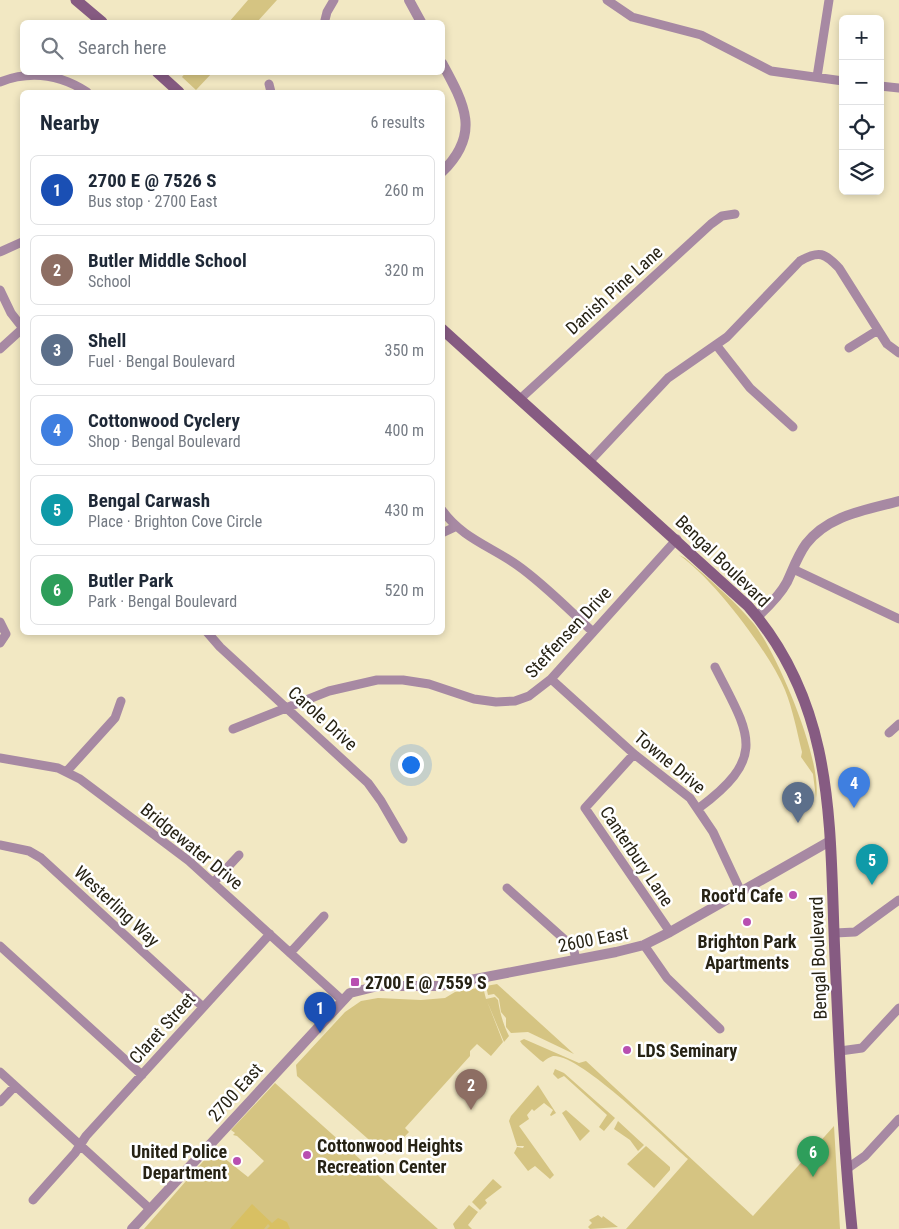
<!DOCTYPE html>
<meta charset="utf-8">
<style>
body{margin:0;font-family:"Roboto Condensed",sans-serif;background:#f2f2f3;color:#1f2937}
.controls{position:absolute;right:15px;top:15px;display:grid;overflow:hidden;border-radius:8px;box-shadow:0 2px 8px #0003}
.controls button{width:45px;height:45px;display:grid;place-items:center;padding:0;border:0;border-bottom:1px solid #e0e1e3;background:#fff;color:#1f2937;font:25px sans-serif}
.you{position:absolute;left:410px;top:764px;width:18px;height:18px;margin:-12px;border:4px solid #fff;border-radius:50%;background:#1a73e8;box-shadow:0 0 0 8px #1a73e833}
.badge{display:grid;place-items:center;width:32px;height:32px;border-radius:50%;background:#1a73e8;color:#fff;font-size:16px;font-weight:700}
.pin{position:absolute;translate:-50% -41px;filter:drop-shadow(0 1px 2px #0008)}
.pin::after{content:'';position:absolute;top:26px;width:18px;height:15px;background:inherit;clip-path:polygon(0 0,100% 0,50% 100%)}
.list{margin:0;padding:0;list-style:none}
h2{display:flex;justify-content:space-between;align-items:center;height:65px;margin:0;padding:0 20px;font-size:21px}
h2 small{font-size:16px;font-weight:400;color:#747a83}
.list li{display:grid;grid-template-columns:32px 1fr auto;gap:15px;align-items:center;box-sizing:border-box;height:70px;margin:0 10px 10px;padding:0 10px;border:1px solid #e0e1e3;border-radius:8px}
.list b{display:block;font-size:19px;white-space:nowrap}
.list p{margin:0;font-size:16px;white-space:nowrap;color:#747a83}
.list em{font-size:16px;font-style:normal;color:#747a83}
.icon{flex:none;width:28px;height:28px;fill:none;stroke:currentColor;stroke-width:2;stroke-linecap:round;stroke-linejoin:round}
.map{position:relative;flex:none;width:899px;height:1229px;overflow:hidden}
.search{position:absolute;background:#fff;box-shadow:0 2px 8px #0003;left:20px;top:20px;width:425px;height:55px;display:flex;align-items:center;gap:12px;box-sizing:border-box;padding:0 18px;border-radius:8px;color:#747a83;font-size:19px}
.panel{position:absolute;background:#fff;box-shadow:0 2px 8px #0003;left:20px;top:90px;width:425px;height:545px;border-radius:8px}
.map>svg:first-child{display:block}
.green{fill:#d5c482}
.water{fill:#d8c063}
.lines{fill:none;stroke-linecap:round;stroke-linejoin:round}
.minor{stroke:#a789a3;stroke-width:9}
.tertiary{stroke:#a789a3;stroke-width:10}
.secondary{stroke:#865b82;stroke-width:11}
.poi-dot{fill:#b84fb1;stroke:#fff;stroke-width:2}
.labels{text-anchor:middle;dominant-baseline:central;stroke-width:5;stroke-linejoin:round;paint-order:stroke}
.street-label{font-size:18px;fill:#272315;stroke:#fff}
.poi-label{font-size:18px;font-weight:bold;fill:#272315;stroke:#fff;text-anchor:start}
</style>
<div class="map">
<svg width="899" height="1229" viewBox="0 0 899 1229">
<rect width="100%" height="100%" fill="#f2e8c3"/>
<path class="green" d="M248,0H277L257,22H229Z
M186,72H212V73L196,90L182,77Z
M679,555L685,558C709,579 734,600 754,624C777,653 823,761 816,798L813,774L801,757L802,752C797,732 793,710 785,690C770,653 712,577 679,555Z
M497,984L574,1054L528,1032L511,1033L506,1027V1018L501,1012L499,999L494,994L488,995L486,986Z
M483,987L486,999L495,997L498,1000C500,1013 503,1024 509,1036L504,1042L487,1001L503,1042L491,1056L477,1044L470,1051V1056L405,1128L409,1132L389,1153L385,1154L297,1076L296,1065L345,1012L361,1001L378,998L421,1000L445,998L455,992Z
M524,1039L579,1063L586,1061L753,1216L834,1126L840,1229H626L688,1159C665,1139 581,1054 553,1056C550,1057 546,1059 543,1062L540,1060L522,1044L520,1041Z
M555,1069L564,1073L615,1118L604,1131L599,1127L607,1115L564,1076L558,1079L553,1074Z
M275,1083L438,1229H144L214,1149L217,1152L220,1149L226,1155L224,1158L248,1177L264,1161L237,1136L233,1135L235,1133L231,1130Z
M538,1085L556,1113L551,1116L550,1115L553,1110L544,1103L534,1111L532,1109L527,1115L529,1119L519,1126L554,1175L550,1179L535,1166L528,1171L514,1153L517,1147L523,1148L524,1146H517L509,1121L511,1116Z
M566,1110L590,1131L580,1141L562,1113Z
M618,1121L644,1145L638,1151L630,1140L614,1129Z
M646,1146L670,1167V1170L654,1188L627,1164Z
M493,1179L502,1187L485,1200L487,1203L480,1210L472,1202Z
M469,1205L478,1212L468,1225L472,1229H455L453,1224Z
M598,1215L602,1218L603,1216L618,1227L590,1229L588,1227L592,1223L589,1220Z"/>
<path class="water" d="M252,1204L272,1223L278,1218L287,1222L290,1229H267L270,1226L268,1224L264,1229H230Z"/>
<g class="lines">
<path class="minor" d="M607,0L632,17L701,35L771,71L843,81
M325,20L327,12L334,0
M817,77L829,0
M0,82C31,70 59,74 87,92
M269,84L271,92
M880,86L899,88
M0,252L22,242
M0,290L11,313L22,327
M717,346L750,388L793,427
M849,348L878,330
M0,349L22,329
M520,399L711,224L722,216L735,214
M590,461L668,378L727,337L800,261C819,250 825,253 839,268L887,344L899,353
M442,510C462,538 490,546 517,565C544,584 568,609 593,632
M442,533L455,527
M793,569L899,619
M0,622L6,634L0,643
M207,632L220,647L368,783L381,801L403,839
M551,679L634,754L690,798L713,832L741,892
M233,729L329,691L377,680H403L429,684L474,699L496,702L515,701L529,696L551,679L677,539
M889,733L899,724
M634,754L585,808L670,932
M0,758L58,768L80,779L189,861L342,1000
M67,771L115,718L121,701
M699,808C769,756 749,734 715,667
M0,845L29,851L41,858L203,1007
M213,883L239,855
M507,888L573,947L576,959
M835,933L855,932L899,900
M644,945L667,978L720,1029
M0,946L142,1075
M290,953L324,916
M840,1051L862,1048L899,1008
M0,1072L150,1209
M0,1102L15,1086
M848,1168L865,1156L899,1119
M33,1200L75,1153L86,1136L270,934"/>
<path class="tertiary" d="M409,0L421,22
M442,63C465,105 481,134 442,172
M757,617C769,606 780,595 787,582C793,569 798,555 806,544C828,515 866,510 899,501
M132,1229L350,993L378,986H439L616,952L644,945L670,932L830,841"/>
<path class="secondary" d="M76,0L102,22
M157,72L179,92
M442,329L748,606C838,709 829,830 835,957C839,1048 843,1139 852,1229"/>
</g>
<g class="poi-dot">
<circle cx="793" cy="895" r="5"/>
<circle cx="747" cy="922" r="5"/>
<rect x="350" y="977" width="10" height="10" rx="2.5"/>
<circle cx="627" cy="1050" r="5"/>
<circle cx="307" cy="1155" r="5"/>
<circle cx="237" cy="1161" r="5"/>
</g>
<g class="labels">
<g class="street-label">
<text transform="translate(614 290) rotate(-42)">Danish Pine Lane</text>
<text transform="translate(723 561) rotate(44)">Bengal Boulevard</text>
<text transform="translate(568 632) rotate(-47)">Steffensen Drive</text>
<text transform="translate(323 718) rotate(42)">Carole Drive</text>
<text transform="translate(670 762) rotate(40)">Towne Drive</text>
<text transform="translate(192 846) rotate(39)">Bridgewater Drive</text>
<text transform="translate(637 856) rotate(56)">Canterbury Lane</text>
<text transform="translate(117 906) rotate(43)">Westerling Way</text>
<text transform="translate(593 939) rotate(-11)">2600 East</text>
<text transform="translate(818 958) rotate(-92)">Bengal Boulevard</text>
<text transform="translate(162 1028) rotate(-48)">Claret Street</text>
<text transform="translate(235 1092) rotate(-48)">2700 East</text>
</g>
<g class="poi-label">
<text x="783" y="895" text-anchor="end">Root'd Cafe</text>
<text x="747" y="941" text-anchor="middle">Brighton Park<tspan x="747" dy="21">Apartments</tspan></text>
<text x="365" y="982">2700 E @ 7559 S</text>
<text x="637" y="1050">LDS Seminary</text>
<text x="317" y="1145">Cottonwood Heights<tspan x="317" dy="21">Recreation Center</tspan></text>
<text x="227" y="1151" text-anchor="end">United Police<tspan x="227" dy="21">Department</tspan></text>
</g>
</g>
</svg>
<div class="controls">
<button>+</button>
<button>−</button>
<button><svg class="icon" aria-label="locate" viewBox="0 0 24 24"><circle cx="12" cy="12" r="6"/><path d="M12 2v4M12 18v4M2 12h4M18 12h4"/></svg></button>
<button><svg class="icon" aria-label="layers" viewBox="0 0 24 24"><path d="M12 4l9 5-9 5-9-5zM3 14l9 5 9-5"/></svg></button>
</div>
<div class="you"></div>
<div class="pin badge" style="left:320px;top:1033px;background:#1a4fb4">1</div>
<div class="pin badge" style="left:471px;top:1110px;background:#8d6e63">2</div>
<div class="pin badge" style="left:798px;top:823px;background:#5c6f8a">3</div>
<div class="pin badge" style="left:854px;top:808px;background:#3f7fe0">4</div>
<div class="pin badge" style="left:872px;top:885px;background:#0f9aa8">5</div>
<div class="pin badge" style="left:813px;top:1177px;background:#2e9e5b">6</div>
<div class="search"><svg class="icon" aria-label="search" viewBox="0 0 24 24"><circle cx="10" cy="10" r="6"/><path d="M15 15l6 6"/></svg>Search here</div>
<section class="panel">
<h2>Nearby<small>6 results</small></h2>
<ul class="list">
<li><span class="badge" style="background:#1a4fb4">1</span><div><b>2700 E @ 7526 S</b><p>Bus stop · 2700 East</p></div><em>260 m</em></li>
<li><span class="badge" style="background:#8d6e63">2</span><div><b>Butler Middle School</b><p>School</p></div><em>320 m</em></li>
<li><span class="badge" style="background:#5c6f8a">3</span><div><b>Shell</b><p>Fuel · Bengal Boulevard</p></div><em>350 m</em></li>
<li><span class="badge" style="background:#3f7fe0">4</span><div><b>Cottonwood Cyclery</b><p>Shop · Bengal Boulevard</p></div><em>400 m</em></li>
<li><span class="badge" style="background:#0f9aa8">5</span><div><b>Bengal Carwash</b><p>Place · Brighton Cove Circle</p></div><em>430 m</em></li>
<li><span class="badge" style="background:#2e9e5b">6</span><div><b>Butler Park</b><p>Park · Bengal Boulevard</p></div><em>520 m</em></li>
</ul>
</section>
</div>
